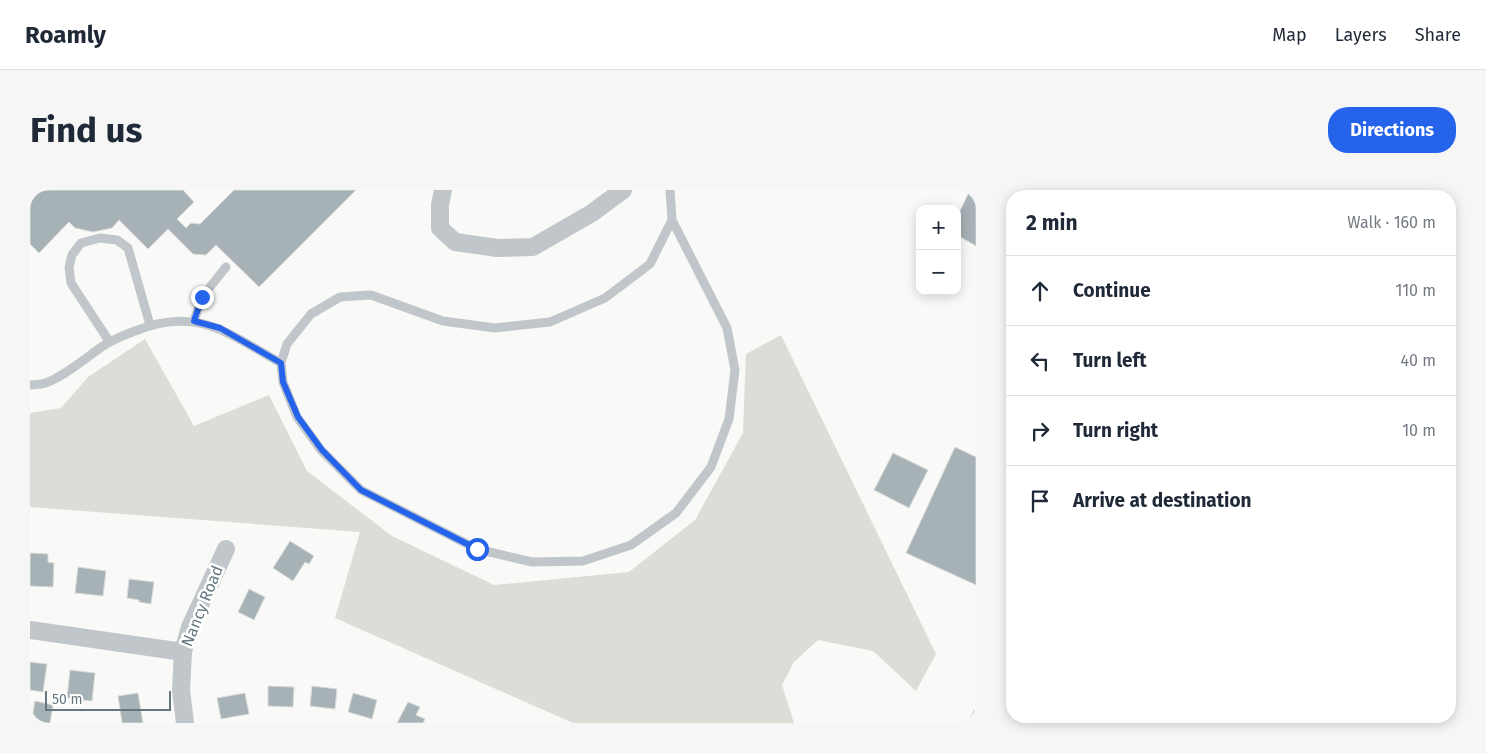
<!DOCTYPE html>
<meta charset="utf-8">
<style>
body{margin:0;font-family:"Fira Sans",sans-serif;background:#f6f6f7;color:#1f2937}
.controls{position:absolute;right:15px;top:15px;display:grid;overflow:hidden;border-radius:10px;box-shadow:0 2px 12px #0003}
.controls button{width:45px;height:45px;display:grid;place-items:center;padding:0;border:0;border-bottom:1px solid #e0e1e3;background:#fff;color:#1f2937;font:25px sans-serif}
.scale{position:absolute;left:15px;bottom:12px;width:126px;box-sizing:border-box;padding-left:5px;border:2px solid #657881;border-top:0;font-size:14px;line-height:18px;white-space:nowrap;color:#657881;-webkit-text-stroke:4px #fff;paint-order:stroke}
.stop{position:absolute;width:15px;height:15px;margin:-11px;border:4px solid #2563eb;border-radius:50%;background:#fff}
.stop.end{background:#2563eb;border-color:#fff;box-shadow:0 1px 5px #0008}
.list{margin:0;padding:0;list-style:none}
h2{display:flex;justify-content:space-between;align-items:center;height:65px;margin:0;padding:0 20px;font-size:21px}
h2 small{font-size:16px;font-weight:400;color:#747a83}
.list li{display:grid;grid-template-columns:32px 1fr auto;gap:15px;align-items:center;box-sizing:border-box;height:70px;padding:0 20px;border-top:1px solid #e0e1e3}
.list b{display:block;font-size:19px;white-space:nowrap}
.list em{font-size:16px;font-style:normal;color:#747a83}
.icon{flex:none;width:28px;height:28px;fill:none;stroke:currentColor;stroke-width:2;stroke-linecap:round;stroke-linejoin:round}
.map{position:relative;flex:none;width:946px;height:533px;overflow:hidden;border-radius:20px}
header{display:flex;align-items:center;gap:30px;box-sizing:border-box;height:70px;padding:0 25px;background:#fff;border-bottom:1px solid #e0e1e3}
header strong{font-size:24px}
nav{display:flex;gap:28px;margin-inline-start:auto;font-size:18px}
.intro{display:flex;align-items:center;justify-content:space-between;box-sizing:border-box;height:120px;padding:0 30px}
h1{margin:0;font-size:35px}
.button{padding:12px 22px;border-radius:20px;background:#2563eb;color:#fff;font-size:18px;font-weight:700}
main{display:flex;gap:30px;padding:0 30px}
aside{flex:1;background:#fff;border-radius:20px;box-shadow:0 2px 12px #0003}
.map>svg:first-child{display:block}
.green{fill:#daded6}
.building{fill:#a7b2b6;stroke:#dbdbd9}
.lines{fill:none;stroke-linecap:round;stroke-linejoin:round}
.service{stroke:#c0c6c9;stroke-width:9}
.minor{stroke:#c0c6c9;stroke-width:18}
.route{stroke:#2563eb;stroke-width:6}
.labels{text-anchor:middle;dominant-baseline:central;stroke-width:5;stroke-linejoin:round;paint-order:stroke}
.street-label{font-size:16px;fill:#657881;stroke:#fff}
</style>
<header>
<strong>Roamly</strong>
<nav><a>Map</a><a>Layers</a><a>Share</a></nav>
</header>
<div class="intro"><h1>Find us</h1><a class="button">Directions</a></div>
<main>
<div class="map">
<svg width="946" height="533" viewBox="0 0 946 533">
<rect width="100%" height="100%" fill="#f9f9f7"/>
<path class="green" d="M751,145L906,464L886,501L843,461L788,450L764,472L752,495L764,533H543L305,428L330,342L0,317V223L31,218L58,187L115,149L164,236L239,205L277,281L362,346L464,395L599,382L665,330L713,243L716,164Z"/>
<path class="building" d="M0,0H153L164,12L147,29L156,38L161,33L170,34L204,0H326L229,97L186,55L176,65L163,64L138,39L118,59L89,30L82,38L63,42L45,38L39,32L9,63L0,54Z
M940,0H946V56L927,45V27Z
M925,257L946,267V395L876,363Z
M863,263L898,280L879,318L844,300Z
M260,351L284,366L279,374L275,372L263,391L243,378Z
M0,363L18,364V372L24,373L23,397L0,396Z
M48,377L76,381L73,406L45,403Z
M99,389L124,392L121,414L109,412V410L97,408Z
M219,399L235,407L224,430L208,422Z
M0,472L17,474L13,502L0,500Z
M40,480L65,483L62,511L51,510L50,515L44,514V509L37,508Z
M238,496L264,497L263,517L238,516Z
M282,496L307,499L305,519L280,516Z
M108,503L113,533H92L88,506Z
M215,503L219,524L191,529L187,508Z
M323,503L347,510L342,529L318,522Z
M5,511L23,515L20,533H1Z
M378,512L390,517L386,525L395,529L393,533H367Z
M944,520L946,521V533H938Z"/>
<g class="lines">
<path class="service" d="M640,0L642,30L697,138L705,180L699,229L681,277L646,323L601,355L553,371L502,372L447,359L331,300L291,260L267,227L253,192L251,173L257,154L281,124L310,107L341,105L413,131L465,138L520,132L575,108L620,74L642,30
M164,131L172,107L196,77
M79,151L41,93L39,77L42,65L51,53L70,48L87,50L98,58L120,135
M0,195C5,194 11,195 15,193C32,188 56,168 70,158C81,150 92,146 105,141C168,116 197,143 251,173"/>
<path class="minor" d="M413,0L410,15V38L425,52L467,58L503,57L562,23L593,0
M0,440L153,462
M155,533L151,500L153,462L160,437L196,359"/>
</g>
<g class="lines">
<path class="route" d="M172,107L164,131L190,138L251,173L253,192L268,227L292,260L331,300L447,359"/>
</g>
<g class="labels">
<g class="street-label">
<text transform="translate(172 416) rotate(-68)">Nancy Road</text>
</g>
</g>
</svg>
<div class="controls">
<button>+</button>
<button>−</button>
</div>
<div class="scale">50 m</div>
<div class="stop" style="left:447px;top:359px"></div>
<div class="stop end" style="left:172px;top:107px"></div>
</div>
<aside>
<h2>2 min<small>Walk · 160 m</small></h2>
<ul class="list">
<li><svg class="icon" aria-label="ahead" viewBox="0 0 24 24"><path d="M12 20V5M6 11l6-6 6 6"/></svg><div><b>Continue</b></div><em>110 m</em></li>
<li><svg class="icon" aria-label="left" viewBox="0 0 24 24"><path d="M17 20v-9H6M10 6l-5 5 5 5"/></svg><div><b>Turn left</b></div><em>40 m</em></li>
<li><svg class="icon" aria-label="right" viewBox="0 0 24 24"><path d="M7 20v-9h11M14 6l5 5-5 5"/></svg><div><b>Turn right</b></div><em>10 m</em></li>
<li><svg class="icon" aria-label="arrive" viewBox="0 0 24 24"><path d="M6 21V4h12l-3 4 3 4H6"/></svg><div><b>Arrive at destination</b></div></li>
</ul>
</aside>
</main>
